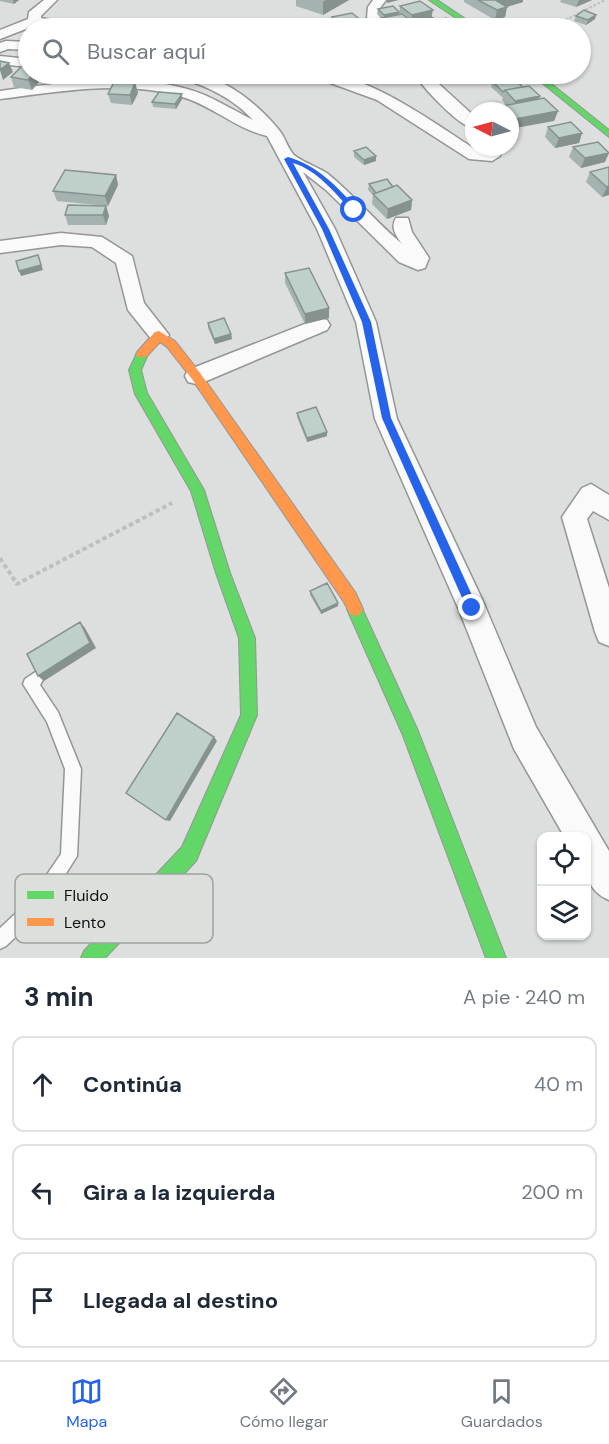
<!DOCTYPE html>
<html lang="es">
<meta charset="utf-8">
<style>
body{margin:0;font-family:"DM Sans",sans-serif;background:#f2f2f3;color:#1f2937}
.controls{position:absolute;right:18px;bottom:18px;display:grid;overflow:hidden;border-radius:12px;box-shadow:0 2px 4px #0004}
.controls button{width:54px;height:54px;display:grid;place-items:center;padding:0;border:0;border-bottom:2px solid #e0e1e3;background:#fff;color:#1f2937;font:30px sans-serif}
.compass{position:absolute;left:465px;top:102px;width:54px;height:54px;border-radius:50%;background:#fff;box-shadow:0 2px 4px #0004;rotate:276deg}
.stop{position:absolute;width:18px;height:18px;margin:-14px;border:4px solid #2563eb;border-radius:50%;background:#fff}
.stop.end{background:#2563eb;border-color:#fff;box-shadow:0 2px 6px #0008}
.list{margin:0;padding:0;list-style:none}
h2{display:flex;justify-content:space-between;align-items:center;height:78px;margin:0;padding:0 24px;font-size:26px}
h2 small{font-size:20px;font-weight:400;color:#747a83}
.list li{display:grid;grid-template-columns:39px 1fr auto;gap:18px;align-items:center;box-sizing:border-box;height:96px;margin:0 12px 12px;padding:0 12px;border:2px solid #e0e1e3;border-radius:12px}
.list b{display:block;font-size:22px;white-space:nowrap}
.list em{font-size:20px;font-style:normal;color:#747a83}
.icon{flex:none;width:33px;height:33px;fill:none;stroke:currentColor;stroke-width:2;stroke-linecap:round;stroke-linejoin:round}
.map{position:relative;flex:none;width:609px;height:958px;overflow:hidden}
.search{position:absolute;background:#fff;box-shadow:0 2px 4px #0004;left:18px;right:18px;top:18px;height:66px;display:flex;align-items:center;gap:15px;box-sizing:border-box;padding:0 21px;border-radius:33px;color:#747a83;font-size:22px}
.sheet{height:402px;background:#fff}
nav{display:flex;justify-content:space-around;align-items:center;box-sizing:border-box;height:84px;border-top:2px solid #e0e1e3;background:#fff;font-size:16px;color:#747a83}
nav a{display:grid;justify-items:center;gap:3px}
nav .on{color:#2563eb}
.map>svg:first-child{display:block}
.lines{fill:none;stroke-linecap:round;stroke-linejoin:round}
.lane-casing{stroke:#949695;stroke-width:3}
.street-casing{stroke:#949695;stroke-width:3}
.fast-casing{stroke:#949695;stroke-width:2}
.slow-casing{stroke:#949695;stroke-width:2}
.path-far1{stroke:#bebfbe;stroke-width:2;stroke-dasharray:3 1.5;stroke-linecap:butt}
.path{stroke:#bebfbe;stroke-width:4;stroke-dasharray:4.5 3;stroke-linecap:butt}
.lane{fill:#fafafa;fill-rule:evenodd}
.street{fill:#fafafa;fill-rule:evenodd}
.fast{fill:#63d668;fill-rule:evenodd}
.slow{fill:#ff974d;fill-rule:evenodd}
.wall{fill:#a4b3af}
.shaded-wall{fill:#86928e}
.building{fill:#bfd0cb;stroke:#86928e;stroke-width:1.5}
.route{fill:#2563eb}
.key{fill:#dce0dd;stroke:#9ea29f;stroke-width:1.5}
.key-label{font-size:16px;fill:#0e100f}
</style>
<div class="map">
<svg width="609" height="958" viewBox="0 0 609 958">
<rect width="100%" height="100%" fill="#dddfde"/>
<g class="lines">
<defs>
<path id="lane" d="M37,671L42,673L44,678L40,685L58,712L81,769L77,856L41,913L6,946L0,949V928L29,901L61,854L65,769L47,722L23,684L25,679Z"/>
<path id="street" d="M44,0H57L41,16V18L74,25L75,28H52L36,25L0,39V30L28,19L29,12Z
M373,0H386L380,8L379,16L389,28H376L367,17L368,7Z
M6,41L28,42V50L8,49L0,52V43Z
M0,56L28,59V67L0,64Z
M175,74C216,69 254,100 279,130C285,137 287,147 293,154C298,160 320,168 328,174C355,196 376,222 402,244C396,236 390,227 396,218H408L412,232L429,258L425,268L418,270L399,262L326,190L303,172L335,229L376,322L397,419L482,599L536,727L609,851V900C581,888 586,863 586,836H564L514,749L459,610L375,419L356,322L317,229L267,136C236,129 210,104 179,96C123,80 57,92 0,99V91C60,83 127,72 187,89C210,95 231,109 253,120C233,98 205,85 177,77Z
M312,74C362,68 436,125 478,151H484V147H500V156L492,161L469,159L377,100L314,77Z
M414,74H428L474,116V129C456,124 425,89 414,74Z
M61,233L102,237L132,256L144,303L169,335L166,340L159,342L152,340L128,310L116,263L92,247L61,245L0,253V241Z
M320,318L327,320L330,325L327,330L204,382L196,384L188,382L185,376L188,370Z
M591,484L609,495V520L593,511L587,519L609,588V646L599,642L595,632L562,517L582,488Z"/>
<path id="fast" d="M429,0H437L479,28H471Z
M531,74H539L609,130V137Z
M142,350L148,354L141,370L147,393L204,490L230,573L255,638L257,715L196,861L105,958H81L84,951L182,847L241,715L239,638L216,573L191,491L135,394L129,370L138,351Z
M355,602L360,604L418,731L506,958H486L402,733L347,609L350,604Z"/>
<path id="slow" d="M159,331L175,341L200,373L355,592L363,609L360,614L355,616L350,614L344,602L192,379L167,347L160,342L146,357H138L136,354L138,351L155,332Z"/>
</defs>
<use href="#lane" class="lane-casing"/>
<use href="#street" class="street-casing"/>
<use href="#fast" class="fast-casing"/>
<use href="#slow" class="slow-casing"/>
<path class="path-far1" d="M549,28L605,0"/>
<path class="path" d="M0,558L17,584L172,503"/>
<use href="#lane" class="lane"/>
<use href="#street" class="street"/>
<use href="#fast" class="fast"/>
<use href="#slow" class="slow"/>
</g>
<path class="wall" d="M0,0H19L14,4L0,1Z
M296,0H349L323,15L296,6Z
M464,0H523V2L507,7L505,17L495,20L464,2Z
M561,0H592L576,7L560,2Z
M400,6L431,17L438,21L458,26V28H418L415,26V23L411,24L410,26L400,28H388L382,23V19L377,14L378,9L399,12V15Z
M596,15L595,19L586,25L574,21L576,16Z
M332,17L366,28H334L332,27Z
M28,74H43L44,76L32,90L14,87L11,77Z
M493,82L523,87L558,111L554,121L510,111H496L497,107L506,105L502,100L503,97H502L491,87Z
M135,83L138,93L132,105L111,103L108,94Z
M182,99L176,109L153,107L152,102Z
M548,127L582,133L579,143L555,148L545,137Z
M573,147L605,162L581,168L569,157Z
M354,151L376,161L364,165L354,157Z
M609,167V195L602,197L586,182L590,172Z
M116,175L118,185L108,206L57,201L53,191Z
M369,184L393,187L412,200L411,210L387,219L372,204L373,195L368,190Z
M106,206L109,216L106,225H68L65,215Z
M285,273L329,308V318L305,324L285,283Z
M208,323L231,334L232,339L215,344L208,328Z
M297,413L327,432V436L307,442L297,417Z
M310,591L338,606L321,614L310,595Z"/>
<path class="shaded-wall" d="M13,0H19L14,4Z
M326,0H349L323,15V2Z
M387,0H399L387,3Z
M500,0H523V2L496,10L497,1Z
M579,0H592L576,7Z
M507,7L505,17L495,20L497,10Z
M433,10L431,19L416,21L415,23L411,25L412,15Z
M399,12V17L384,20V15Z
M596,15L595,19L586,25L588,20Z
M411,21L410,26L400,28H390L391,26Z
M367,25L366,28H352Z
M9,63L13,72L3,80L0,70Z
M34,74H43L44,76L32,90L28,80Z
M135,83L138,93L132,105L130,95Z
M182,94V99L176,109L175,104Z
M540,96L537,106L512,111L515,101Z
M558,111L554,121L510,129V120Z
M582,133L579,143L555,148L559,138Z
M609,153L605,162L581,168L585,158Z
M376,156V161L364,165V160Z
M116,175L118,185L108,206L105,196Z
M609,186V195L602,197L607,187Z
M412,200L411,210L387,219L388,209Z
M106,206L109,216L106,225L103,215Z
M38,255L43,270L21,276L19,271Z
M329,308V318L305,324V314Z
M231,334L232,339L215,344L214,339Z
M327,432V436L307,442V438Z
M338,603V606L321,614V611Z
M80,622L85,628L96,648L44,681L38,676Z
M214,737L217,741L170,821L166,820Z"/>
<path class="building" d="M478,0H500L497,1L507,7L497,10Z
M420,1L433,10L412,15L400,6Z
M393,6L399,12L384,15L378,9Z
M584,10L596,15L588,20L576,16Z
M352,13L367,25L352,28H345L332,17Z
M402,14L411,21L391,26L382,18Z
M431,17L438,21L427,24L426,26L424,27L416,21Z
M446,18L458,26L450,28H434L427,24Z
M0,61L9,63L0,70Z
M24,64L28,65V74H34L28,80L11,77Z
M512,78L523,87L505,90L503,92L493,82Z
M114,82L135,83L130,95L108,94Z
M529,86L540,96L515,101L505,90Z
M159,92L182,94L175,104L152,102Z
M544,98L558,111L510,120V111H501L497,107Z
M571,122L582,133L559,138L548,127Z
M598,142L609,153L585,158L573,147Z
M366,147L376,156L364,160L354,151Z
M609,167V186L607,187L590,172Z
M65,170L116,175L105,196L53,191Z
M387,179L393,187L376,193L369,184Z
M397,185L412,200L388,209L373,194Z
M68,205L106,206L103,215H65Z
M38,255L41,265L19,271L16,261Z
M309,268L329,308L305,314L285,273Z
M224,318L231,334L214,339L208,323Z
M316,407L327,432L307,438L297,413Z
M327,583L338,603L321,611L310,591Z
M80,622L90,643L38,676L27,654Z
M177,713L214,737L166,820L126,793Z"/>
<path class="route" d="M288,157C317,165 338,187 358,210L352,211C335,193 317,170 293,163L329,229L371,322L391,418L476,604V611H468L382,418L362,322L322,229L284,159Z"/>
<rect x="15" y="874" width="198" height="69" rx="9" class="key"/>
<rect x="27" y="891" width="27" height="8" fill="#63d668"/>
<rect x="27" y="918" width="27" height="8" fill="#ff974d"/>
<g class="key-label">
<text x="64" y="901">Fluido</text>
<text x="64" y="928">Lento</text>
</g>
</svg>
<div class="controls">
<button><svg class="icon" aria-label="locate" viewBox="0 0 24 24"><circle cx="12" cy="12" r="6"/><path d="M12 2v4M12 18v4M2 12h4M18 12h4"/></svg></button>
<button><svg class="icon" aria-label="layers" viewBox="0 0 24 24"><path d="M12 4l9 5-9 5-9-5zM3 14l9 5 9-5"/></svg></button>
</div>
<svg class="compass" viewBox="-18 -18 36 36"><path d="M0-13l5 13h-10z" fill="#e53935"/><path d="M0 13l5-13h-10z" fill="#747a83"/></svg>
<div class="stop" style="left:354px;top:210px"></div>
<div class="stop end" style="left:472px;top:608px"></div>
<div class="search"><svg class="icon" aria-label="search" viewBox="0 0 24 24"><circle cx="10" cy="10" r="6"/><path d="M15 15l6 6"/></svg>Buscar aquí</div>
</div>
<section class="sheet">
<h2>3 min<small>A pie · 240 m</small></h2>
<ul class="list">
<li><svg class="icon" aria-label="ahead" viewBox="0 0 24 24"><path d="M12 20V5M6 11l6-6 6 6"/></svg><div><b>Continúa</b></div><em>40 m</em></li>
<li><svg class="icon" aria-label="left" viewBox="0 0 24 24"><path d="M17 20v-9H6M10 6l-5 5 5 5"/></svg><div><b>Gira a la izquierda</b></div><em>200 m</em></li>
<li><svg class="icon" aria-label="arrive" viewBox="0 0 24 24"><path d="M6 21V4h12l-3 4 3 4H6"/></svg><div><b>Llegada al destino</b></div></li>
</ul>
</section>
<nav>
<a class="on"><svg class="icon" aria-label="map" viewBox="0 0 24 24"><path d="M3 6l6-2 6 2 6-2v14l-6 2-6-2-6 2zM9 4v14M15 6v14"/></svg>Mapa</a>
<a><svg class="icon" aria-label="directions" viewBox="0 0 24 24"><path d="M12 3l9 9-9 9-9-9zM9 14v-3h6M13 9l2 2-2 2"/></svg>Cómo llegar</a>
<a><svg class="icon" aria-label="saved" viewBox="0 0 24 24"><path d="M7 4h10v16l-5-4-5 4z"/></svg>Guardados</a>
</nav>
